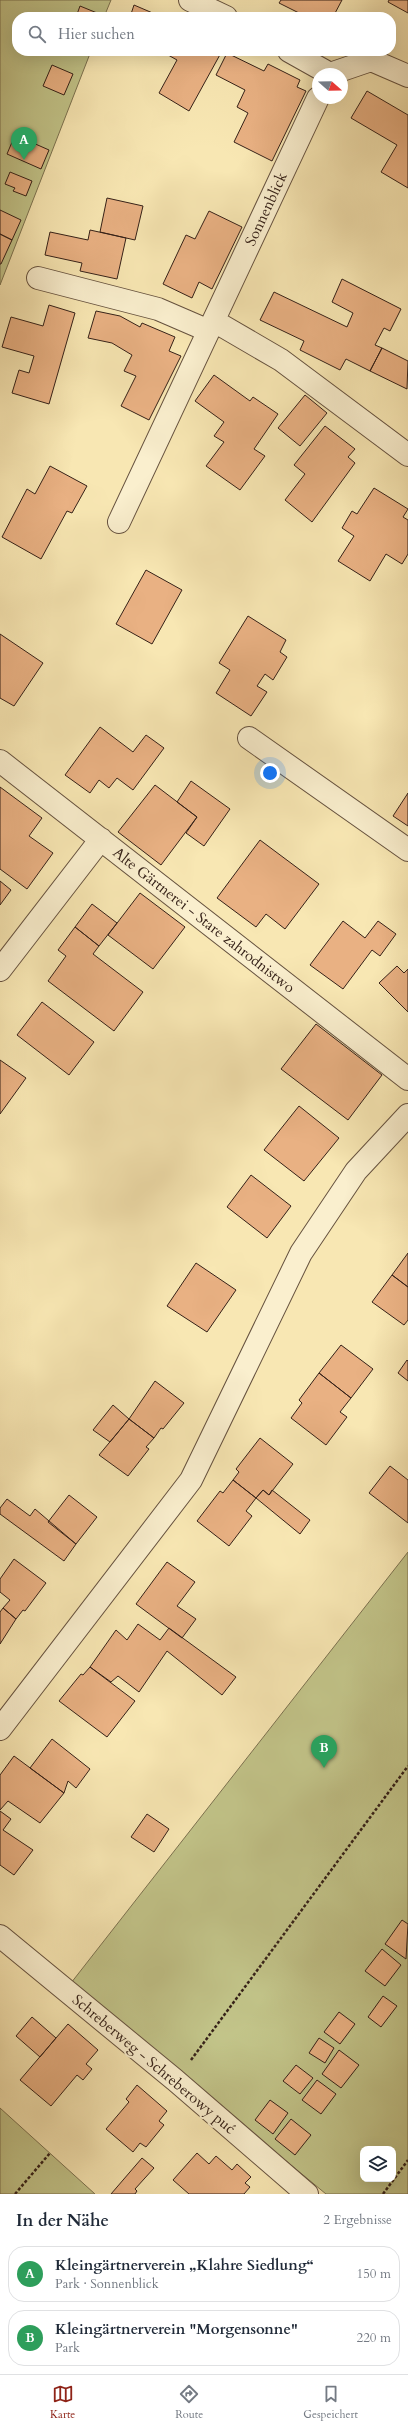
<!DOCTYPE html>
<html lang="de">
<meta charset="utf-8">
<style>
body{margin:0;font-family:Cardo,serif;background:#f6f6f7;color:#1f2937}
.controls{position:absolute;right:12px;bottom:12px;display:grid;overflow:hidden;border-radius:8px;box-shadow:0 4px 16px #0002}
.controls button{width:36px;height:36px;display:grid;place-items:center;padding:0;border:0;border-bottom:1px solid #e0e1e3;background:#fff;color:#1f2937;font:20px sans-serif}
.compass{position:absolute;left:312px;top:68px;width:36px;height:36px;border-radius:50%;background:#fff;box-shadow:0 4px 16px #0002;rotate:110deg}
.you{position:absolute;left:270px;top:773px;width:14px;height:14px;margin:-10px;border:3px solid #fff;border-radius:50%;background:#1a73e8;box-shadow:0 0 0 6px #1a73e833}
.badge{display:grid;place-items:center;width:26px;height:26px;border-radius:50%;background:#8f2418;color:#fff;font-size:13px;font-weight:700}
.pin{position:absolute;translate:-50% -33px;filter:drop-shadow(0 1px 2px #0008)}
.pin::after{content:'';position:absolute;top:21px;width:14px;height:12px;background:inherit;clip-path:polygon(0 0,100% 0,50% 100%)}
.list{margin:0;padding:0;list-style:none}
h2{display:flex;justify-content:space-between;align-items:center;height:52px;margin:0;padding:0 16px;font-size:17px}
h2 small{font-size:13px;font-weight:400;color:#747a83}
.list li{display:grid;grid-template-columns:26px 1fr auto;gap:12px;align-items:center;box-sizing:border-box;height:56px;margin:0 8px 8px;padding:0 8px;border:1px solid #e0e1e3;border-radius:16px}
.list b{display:block;font-size:15px;white-space:nowrap}
.list p{margin:0;font-size:13px;white-space:nowrap;color:#747a83}
.list em{font-size:13px;font-style:normal;color:#747a83}
.icon{flex:none;width:22px;height:22px;fill:none;stroke:currentColor;stroke-width:2;stroke-linecap:round;stroke-linejoin:round}
.map{position:relative;flex:none;width:408px;height:2194px;overflow:hidden}
.search{position:absolute;background:#fff;box-shadow:0 4px 16px #0002;left:12px;right:12px;top:12px;height:44px;display:flex;align-items:center;gap:10px;box-sizing:border-box;padding:0 14px;border-radius:16px;color:#747a83;font-size:15px}
.sheet{height:180px;background:#fff}
nav{display:flex;justify-content:space-around;align-items:center;box-sizing:border-box;height:56px;border-top:1px solid #e0e1e3;background:#fff;font-size:11px;color:#747a83}
nav a{display:grid;justify-items:center;gap:2px}
nav .on{color:#8f2418}
.map>svg:first-child{display:block}
.green{fill:#c2c489;stroke:#7c7250;fill-rule:evenodd}
.building{fill:#e9b183;stroke:#352118}
.lines{fill:none;stroke-linecap:round;stroke-linejoin:round}
.minor-casing{stroke:#66523f;stroke-width:24}
.path{stroke:#352118;stroke-width:2.5;stroke-dasharray:3 2;stroke-linecap:butt}
.minor{stroke:#faefce;stroke-width:22}
.labels{text-anchor:middle;dominant-baseline:central;stroke-width:4;stroke-linejoin:round;paint-order:stroke}
.street-label{font-size:15px;fill:#352118;stroke:#faefce}
</style>
<div class="map">
<svg width="408" height="2194" viewBox="0 0 408 2194">
<rect width="100%" height="100%" fill="#f8e7b3"/>
<filter id="stains"><feTurbulence type="fractalNoise" baseFrequency=".005" numOctaves="4"/><feColorMatrix values="0 0 0 0 .2 0 0 0 0 .09 0 0 0 0 .02 0 0 0 .5 -.17"/></filter>
<radialGradient id="worn" r=".72"><stop offset=".6" stop-color="#630" stop-opacity="0"/><stop offset="1" stop-color="#630" stop-opacity=".3"/></radialGradient>
<path class="green" d="M0,0H111L104,17H17V51H91L0,285Z
M408,1552V2194H326L71,1983ZM363,2149H393V2179H363Z
M0,2108L95,2194H0Z"/>
<path class="building" d="M281,0H342L333,17H300L301,14L279,3Z
M389,0H408V13L388,2Z
M134,5L162,17H130Z
M80,6L102,15L101,17H76Z
M161,51H222L189,111L159,93L177,60Z
M227,53L264,71L268,64L300,80L297,87L306,91L272,161L234,142L248,113L237,107L245,90L216,75Z
M52,65L73,74L64,95L43,86Z
M367,91L408,115V188L381,172L397,145L351,118Z
M15,135L49,150L41,169L7,154Z
M10,172L32,181L26,196L13,191L15,188L5,184Z
M107,198L143,206L135,240L100,232Z
M0,210L21,220L12,240L0,234Z
M209,211L242,227L212,289L199,282L192,298L163,284L186,235L195,239Z
M90,230L126,238L117,279L80,271L82,263L45,255L50,232L88,240Z
M0,234L12,240L1,264H0Z
M342,279L401,309L390,331L384,328L375,345L382,348L370,371L346,359L340,370L300,350L304,341L260,320L274,292L347,327L353,313L332,302Z
M49,305L75,313L49,404L12,393L19,370L29,373L34,356L2,347L11,317L43,326Z
M96,311L120,316L140,327L142,323L175,337L169,351L181,356L149,420L121,406L136,376L124,371L132,355L112,343L88,338Z
M382,348L408,361L407,389L370,371Z
M214,375L250,401L253,397L278,414L254,449L265,456L240,490L206,466L224,442L214,436L224,422L195,401Z
M305,395L327,413L300,446L278,428Z
M325,426L355,449L348,457L355,463L312,522L285,500L305,474L294,465Z
M50,466L87,486L72,513L67,511L41,559L2,537L27,489L35,494Z
M374,488L408,509L403,517L408,520V554L402,564L386,554L370,581L338,561L354,536L342,528L352,511L357,514Z
M146,570L182,590L152,644L116,624Z
M248,616L286,640L280,652L287,657L273,680L265,674L257,686L267,692L251,716L216,693L230,670L219,663Z
M0,634L43,663L14,706L0,698Z
M100,727L133,752L146,735L164,748L133,790L117,778L109,788L99,780L90,793L65,775Z
M191,781L230,809L204,846L186,833L197,817L177,802Z
M155,785L197,817L161,865L118,832Z
M0,787L42,818L29,836L53,853L27,889L0,869Z
M408,793V826L393,816Z
M260,840L319,884L285,929L266,914L256,927L217,898Z
M0,881L11,890L0,905Z
M140,893L185,927L153,969L108,935Z
M92,904L117,923L99,946L75,927Z
M343,921L365,938L378,921L396,934L380,956L372,950L343,989L310,965Z
M75,927L99,946L93,954L143,992L114,1031L48,981L66,956L58,950Z
M397,966L404,973L408,969V1012L379,983Z
M42,1002L94,1042L69,1075L17,1035Z
M316,1024L382,1075L348,1120L281,1069Z
M0,1060L26,1078L0,1114Z
M299,1106L339,1138L304,1181L264,1150Z
M251,1175L291,1206L267,1238L227,1207Z
M408,1253V1287L392,1275Z
M196,1263L236,1290L207,1332L167,1306Z
M392,1275L408,1287V1320L404,1325L372,1302Z
M341,1345L373,1369L351,1398L319,1373Z
M407,1360L408,1361V1381L398,1373Z
M319,1373L351,1398L340,1412L347,1417L326,1445L291,1418L302,1403L299,1400Z
M155,1381L184,1403L163,1429L161,1428L154,1438L129,1419Z
M113,1405L129,1419L110,1442L93,1430Z
M129,1419L154,1438L146,1447L149,1449L128,1476L99,1455Z
M260,1438L293,1464L269,1495L263,1490L256,1498L233,1480L239,1472L236,1469Z
M390,1466L408,1480V1523L369,1493Z
M233,1480L256,1498L246,1511L252,1516L229,1546L197,1521L220,1491L223,1493Z
M263,1490L269,1495L272,1490L310,1520L300,1534L256,1498Z
M69,1495L97,1517L76,1544L48,1522Z
M7,1499L30,1516L35,1509L76,1544L64,1561L0,1514V1508Z
M14,1559L46,1583L25,1611L23,1610L16,1619L3,1608L10,1600L0,1592V1579Z
M167,1562L195,1582L177,1606L196,1619L182,1638L136,1604Z
M3,1608L16,1619L0,1644V1612Z
M138,1624L160,1640L169,1628L236,1677L222,1695L167,1651L139,1692L118,1676L111,1682L90,1667L116,1630L127,1640Z
M90,1667L135,1701L107,1737L59,1701L81,1674L83,1675Z
M52,1739L90,1769L76,1788L68,1781L64,1793L30,1768Z
M14,1756L64,1793L40,1823L8,1801L0,1810V1775Z
M0,1811L11,1819L3,1830L33,1850L14,1875L0,1865Z
M147,1814L169,1829L154,1852L131,1837Z
M402,1920L408,1924L406,1959L385,1944Z
M382,1949L401,1965L385,1986L365,1971Z
M383,1996L397,2006L381,2027L368,2017Z
M339,2012L355,2024L340,2044L324,2032Z
M32,2017L56,2038L40,2057L16,2036Z
M68,2024L98,2050L86,2064L92,2069L83,2080L77,2075L51,2106L20,2080Z
M319,2038L334,2048L325,2063L309,2053Z
M339,2050L359,2065L341,2088L322,2074Z
M296,2065L313,2078L300,2094L283,2081Z
M317,2080L336,2094L321,2114L302,2100Z
M137,2085L167,2111L159,2121L164,2125L146,2147L140,2143L133,2152L106,2129L129,2102L126,2099Z
M270,2100L288,2113L273,2134L255,2120Z
M291,2119L311,2135L295,2155L275,2139Z
M197,2153L209,2164L216,2156L232,2170L237,2164L251,2177L245,2183L250,2187L244,2194H189L173,2180Z
M142,2158L154,2168L135,2189L137,2191L135,2194H111Z"/>
<g class="lines">
<defs>
<path id="minor" d="M190,0L226,17
M289,51L330,74
M330,74L371,60L408,76
M38,278L158,309L209,331
M214,321L281,360L408,455
M119,522L318,98
M249,738L408,850
M0,761L408,1079
M0,970L101,839
M0,1729L191,1480L301,1253L356,1171L408,1115
M0,1936L175,2080L307,2194"/>
</defs>
<use href="#minor" class="minor-casing"/>
<path class="path" d="M191,2060L408,1766
M15,2194L50,2153
M383,2194L408,2160"/>
<use href="#minor" class="minor"/>
</g>
<g class="labels">
<g class="street-label">
<text transform="translate(266 209) rotate(-65)">Sonnenblick</text>
<text transform="translate(204 920) rotate(38)">Alte Gärtnerei - Stare zahrodnistwo</text>
<text transform="translate(154 2064) rotate(40)">Schreberweg - Schreberowy puć</text>
</g>
</g>
<rect width="100%" height="100%" filter="url(#stains)"/>
<rect width="100%" height="100%" fill="url(#worn)"/>
</svg>
<div class="controls">
<button><svg class="icon" aria-label="layers" viewBox="0 0 24 24"><path d="M12 4l9 5-9 5-9-5zM3 14l9 5 9-5"/></svg></button>
</div>
<svg class="compass" viewBox="-18 -18 36 36"><path d="M0-13l5 13h-10z" fill="#e53935"/><path d="M0 13l5-13h-10z" fill="#747a83"/></svg>
<div class="you"></div>
<div class="pin badge" style="left:24px;top:160px;background:#2e9e5b">A</div>
<div class="pin badge" style="left:324px;top:1768px;background:#2e9e5b">B</div>
<div class="search"><svg class="icon" aria-label="search" viewBox="0 0 24 24"><circle cx="10" cy="10" r="6"/><path d="M15 15l6 6"/></svg>Hier suchen</div>
</div>
<section class="sheet">
<h2>In der Nähe<small>2 Ergebnisse</small></h2>
<ul class="list">
<li><span class="badge" style="background:#2e9e5b">A</span><div><b>Kleingärtnerverein „Klahre Siedlung“</b><p>Park · Sonnenblick</p></div><em>150 m</em></li>
<li><span class="badge" style="background:#2e9e5b">B</span><div><b>Kleingärtnerverein &quot;Morgensonne&quot;</b><p>Park</p></div><em>220 m</em></li>
</ul>
</section>
<nav>
<a class="on"><svg class="icon" aria-label="map" viewBox="0 0 24 24"><path d="M3 6l6-2 6 2 6-2v14l-6 2-6-2-6 2zM9 4v14M15 6v14"/></svg>Karte</a>
<a><svg class="icon" aria-label="directions" viewBox="0 0 24 24"><path d="M12 3l9 9-9 9-9-9zM9 14v-3h6M13 9l2 2-2 2"/></svg>Route</a>
<a><svg class="icon" aria-label="saved" viewBox="0 0 24 24"><path d="M7 4h10v16l-5-4-5 4z"/></svg>Gespeichert</a>
</nav>
